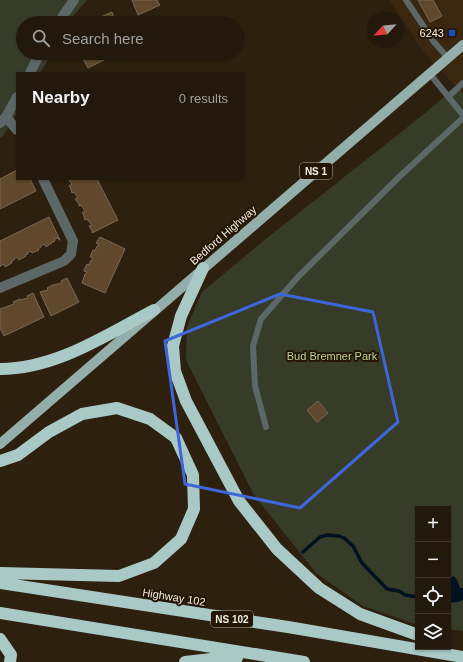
<!DOCTYPE html>
<meta charset="utf-8">
<style>
body{margin:0;font-family:Arial,sans-serif;background:#2a2114;color:#f1f3f6}
.controls{position:absolute;right:12px;bottom:12px;display:grid;overflow:hidden;border-radius:0px;box-shadow:0 1px 3px #0004}
.controls button{width:36px;height:36px;display:grid;place-items:center;padding:0;border:0;border-bottom:1px solid #3f372c;background:#22180b;color:#f1f3f6;font:20px sans-serif}
.compass{position:absolute;left:367px;top:12px;width:36px;height:36px;border-radius:50%;background:#22180b;box-shadow:0 1px 3px #0004;rotate:244deg}
.list{margin:0;padding:0;list-style:none}
h2{display:flex;justify-content:space-between;align-items:center;height:52px;margin:0;padding:0 16px;font-size:17px}
h2 small{font-size:13px;font-weight:400;color:#a2a09d}
.icon{flex:none;width:22px;height:22px;fill:none;stroke:currentColor;stroke-width:2;stroke-linecap:round;stroke-linejoin:round}
.map{position:relative;flex:none;width:463px;height:662px;overflow:hidden}
.search{position:absolute;background:#22180b;box-shadow:0 1px 3px #0004;left:16px;top:16px;width:228px;height:44px;display:flex;align-items:center;gap:10px;box-sizing:border-box;padding:0 14px;border-radius:22px;color:#a2a09d;font-size:15px}
.panel{position:absolute;background:#22180b;box-shadow:0 1px 3px #0004;left:16px;top:72px;width:228px;height:108px;border-radius:0px}
.map>svg:first-child{display:block}
.built{fill:#392710}
.green{fill:#373c29}
.water{fill:#001221}
.lines{fill:none;stroke-linecap:round;stroke-linejoin:round}
.stream{stroke:#001221;stroke-width:3.5}
.building{fill:#5f482b;stroke:#786855}
.service{stroke:#5b6867;stroke-width:6}
.minor{stroke:#5b6867;stroke-width:10}
.primary{stroke:#93aeab;stroke-width:10}
.motorway{stroke:#a9c9c6;stroke-width:12}
.marked{fill:none;stroke:#3e66da;stroke-width:3;stroke-linejoin:round}
.transit-dot{fill:#1a4fb4;stroke:#231606;stroke-width:1.5}
.labels{text-anchor:middle;dominant-baseline:central;stroke-width:4;stroke-linejoin:round;paint-order:stroke}
.shield{fill:#231606;stroke:#b7aca0;stroke-width:1}
.shield-label{font-size:10px;font-weight:bold;fill:#f6ede2}
.poi-label{font-size:11px;fill:#f6ede2;stroke:#231606;text-anchor:end}
.street-label{font-size:11px;fill:#f6ede2;stroke:#231606}
.park-label{font-size:11px;fill:#bfd194;stroke:#231606}
</style>
<div class="map">
<svg width="463" height="662" viewBox="0 0 463 662">
<rect width="100%" height="100%" fill="#2d200f"/>
<path class="built" d="M389,0H463V94L425,54Z"/>
<path class="green" d="M0,0H87L74,15L70,23H23V53H52L40,73H17V113L3,136L0,138Z
M457,86L463,94V631L448,629V509H418V625L363,606L316,573L254,495L186,360L187,327L202,292L262,242L424,114Z"/>
<path class="water" d="M454,576L457,580L460,588H463V600L458,602L448,603V579Z"/>
<g class="lines">
<path class="stream" d="M303,552L320,537L327,535L339,536L344,538L353,546L362,563L387,589L399,591L405,595L418,597"/>
</g>
<path class="building" d="M132,0H157L160,5L138,15Z
M418,0H433L442,16L430,22Z
M112,12L115,21L126,16L129,23H104L101,17Z
M80,53H110L108,54L110,57L88,68Z
M17,170V179H30L36,191L0,209V179Z
M68,179H97L118,220L92,233V231L89,226L92,225L87,219L85,220L83,213H82L85,211L81,205L79,206V204L75,199L78,198L74,192L72,193L70,186H69L72,184Z
M49,217L60,240H59L58,238L54,239L55,241L52,242V243L46,247L44,244L41,246V247L38,249L39,250L32,253L31,251L27,253L28,254L25,255L26,256L19,260L17,257L14,259V260L11,262L12,263L5,267L4,264L0,266V267V241Z
M100,237L125,249L105,293L82,283L85,274L87,272L84,271V270L87,264L89,265L91,260H92L93,258L90,257L93,250L95,251L97,246H98L99,244L96,243Z
M67,278L79,302L51,316L40,292L48,290L47,288L53,285L62,283L61,281Z
M33,293L44,317L4,336L0,328V309L14,304L13,302L20,299V300L28,298L27,296Z
M318,401L328,413L317,422L307,410Z"/>
<g class="lines">
<path class="service" d="M406,0L434,42L448,58
M430,74L463,115
M448,97L463,83
M266,427L255,386L253,346L261,319L298,277L399,177L463,118"/>
<path class="minor" d="M58,23L74,0
M30,73L40,53
M6,117L17,130
M0,123L6,117L17,97
M0,288L64,261L71,254L73,241L43,179"/>
<path class="primary" d="M0,444L463,45"/>
<path class="motorway" d="M203,268L181,316L173,346L175,371L186,401L239,501L277,549L319,588L360,614L418,635
M0,369C56,369 106,335 154,310
M0,461L18,455L49,432L82,414L117,408L150,419L176,438L193,475L194,509L181,539L154,563L119,576L0,573
M0,583L288,627L463,657
M0,613L304,662
M0,639L11,655L10,662
M185,662L220,658H237"/>
</g>
<path class="marked" d="M280,294L373,312L398,422L300,508L185,484L165,341Z"/>
<rect class="transit-dot" x="448" y="29" width="8" height="8" rx="2"/>
<g class="labels">
<g class="shield">
<rect x="300" y="163" width="32" height="16" rx="3"/>
<rect x="211" y="611" width="42" height="16" rx="3"/>
</g>
<g class="shield-label">
<text x="316" y="171">NS 1</text>
<text x="232" y="619">NS 102</text>
</g>
<g class="poi-label">
<text x="444" y="33">6243</text>
</g>
<g class="street-label">
<text transform="translate(223 235) rotate(-41)">Bedford Highway</text>
<text transform="translate(174 597) rotate(9)">Highway 102</text>
</g>
<g class="park-label">
<text x="332" y="356">Bud Bremner Park</text>
</g>
</g>
</svg>
<div class="controls">
<button>+</button>
<button>−</button>
<button><svg class="icon" aria-label="locate" viewBox="0 0 24 24"><circle cx="12" cy="12" r="6"/><path d="M12 2v4M12 18v4M2 12h4M18 12h4"/></svg></button>
<button><svg class="icon" aria-label="layers" viewBox="0 0 24 24"><path d="M12 4l9 5-9 5-9-5zM3 14l9 5 9-5"/></svg></button>
</div>
<svg class="compass" viewBox="-18 -18 36 36"><path d="M0-13l5 13h-10z" fill="#e53935"/><path d="M0 13l5-13h-10z" fill="#a2a09d"/></svg>
<div class="search"><svg class="icon" aria-label="search" viewBox="0 0 24 24"><circle cx="10" cy="10" r="6"/><path d="M15 15l6 6"/></svg>Search here</div>
<section class="panel">
<h2>Nearby<small>0 results</small></h2>
<ul class="list">
</ul>
</section>
</div>
